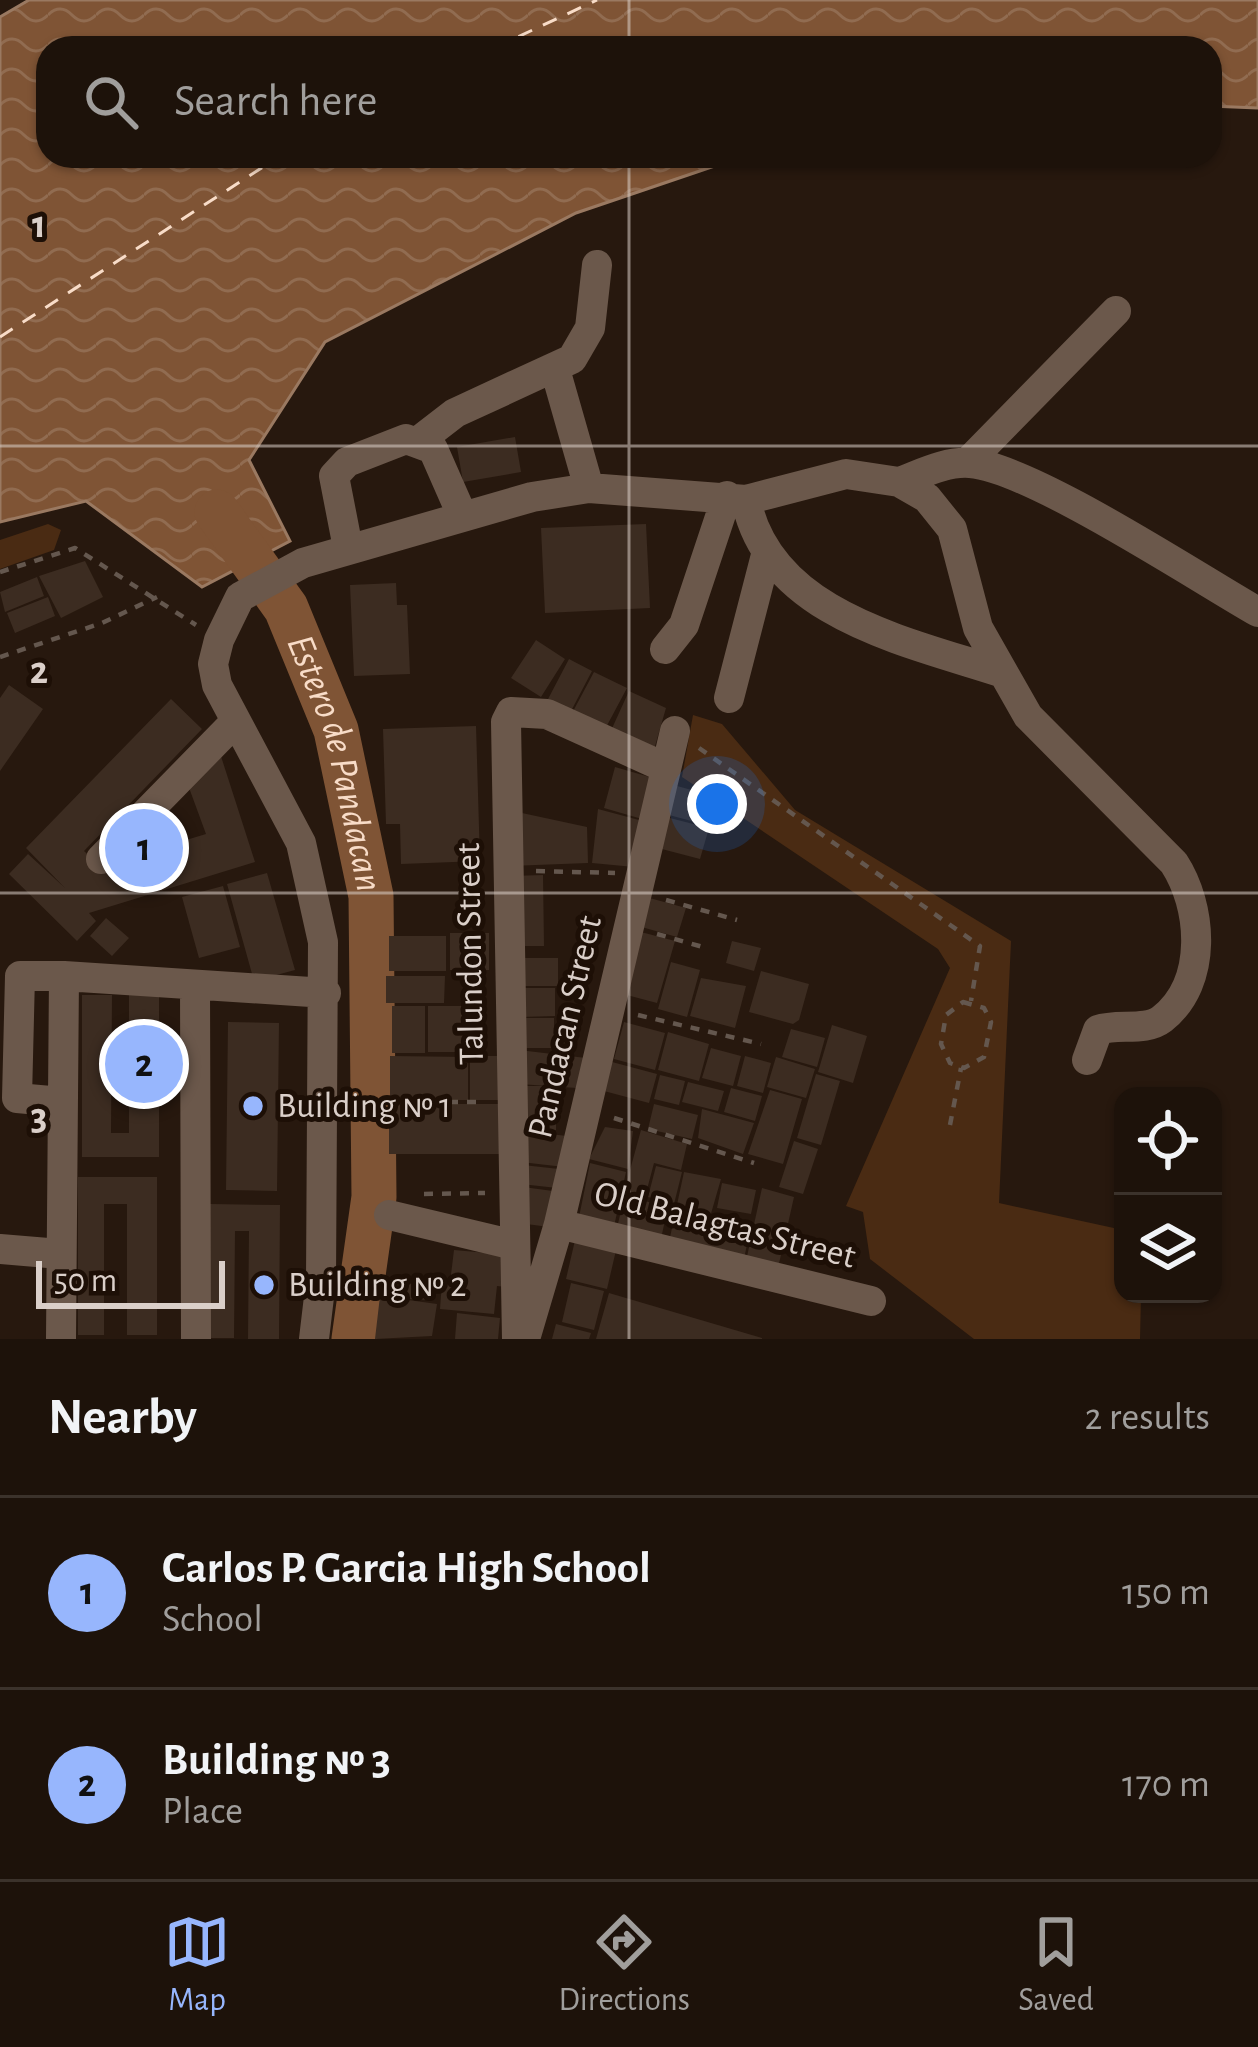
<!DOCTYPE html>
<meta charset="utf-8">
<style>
body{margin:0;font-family:"Alegreya Sans",sans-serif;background:#251b13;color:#f1f3f6}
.controls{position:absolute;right:36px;bottom:36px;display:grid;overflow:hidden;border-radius:24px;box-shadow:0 3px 9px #0004}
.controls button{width:108px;height:108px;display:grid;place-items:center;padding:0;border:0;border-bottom:3px solid #3b322b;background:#1d120a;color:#f1f3f6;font:60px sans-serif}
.scale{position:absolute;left:36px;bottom:30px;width:189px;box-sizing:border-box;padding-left:12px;border:6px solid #dacfc9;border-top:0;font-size:33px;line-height:42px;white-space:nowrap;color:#dacfc9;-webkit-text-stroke:9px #1d0f06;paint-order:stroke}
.you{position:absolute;left:717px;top:804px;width:42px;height:42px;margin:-30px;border:9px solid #fff;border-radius:50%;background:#1a73e8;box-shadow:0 0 0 18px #1a73e833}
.badge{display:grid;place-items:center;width:78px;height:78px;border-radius:50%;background:#97b6fd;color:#111;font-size:39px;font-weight:700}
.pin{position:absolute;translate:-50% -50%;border:6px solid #fff;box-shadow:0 3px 12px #0006}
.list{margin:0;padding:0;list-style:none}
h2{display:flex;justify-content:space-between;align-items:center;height:156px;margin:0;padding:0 48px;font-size:51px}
h2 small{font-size:39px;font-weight:400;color:#a09e9c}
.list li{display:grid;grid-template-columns:78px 1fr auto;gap:36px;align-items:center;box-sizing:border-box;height:192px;padding:0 48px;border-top:3px solid #3b322b}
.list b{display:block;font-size:45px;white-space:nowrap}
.list p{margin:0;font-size:39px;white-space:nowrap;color:#a09e9c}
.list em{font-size:39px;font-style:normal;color:#a09e9c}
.icon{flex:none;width:66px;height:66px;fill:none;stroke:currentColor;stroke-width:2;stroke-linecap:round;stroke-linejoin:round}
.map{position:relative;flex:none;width:1258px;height:1339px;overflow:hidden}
.search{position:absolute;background:#1d120a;box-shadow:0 3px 9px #0004;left:36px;right:36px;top:36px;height:132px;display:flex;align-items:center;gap:30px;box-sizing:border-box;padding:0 42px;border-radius:36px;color:#a09e9c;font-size:45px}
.sheet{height:540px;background:#1d120a}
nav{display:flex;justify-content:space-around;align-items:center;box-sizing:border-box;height:168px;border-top:3px solid #3b322b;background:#1d120a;font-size:33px;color:#a09e9c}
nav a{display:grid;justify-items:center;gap:6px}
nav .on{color:#97b6fd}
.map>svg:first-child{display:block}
.green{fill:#4a2b13}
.water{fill:url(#water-waves);stroke:#9a7961;stroke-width:3}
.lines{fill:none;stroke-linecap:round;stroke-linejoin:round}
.river{stroke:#7f5435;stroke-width:45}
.ferry{stroke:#f8dcc8;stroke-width:3;stroke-dasharray:15 12;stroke-linecap:butt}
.building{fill:#3c2c21}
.path{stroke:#64574e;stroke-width:4.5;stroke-dasharray:9 9;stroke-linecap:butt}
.minor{stroke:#6b584b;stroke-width:30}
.grid{fill:none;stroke:#dacfc9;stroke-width:3;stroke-opacity:0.55}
.poi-dot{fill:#97b6fd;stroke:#1d0f06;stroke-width:4.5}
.labels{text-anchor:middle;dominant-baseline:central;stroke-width:10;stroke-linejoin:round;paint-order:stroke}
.street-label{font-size:36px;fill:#dacfc9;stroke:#1d0f06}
.poi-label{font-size:36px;fill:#dacfc9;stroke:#1d0f06;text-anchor:start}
.water-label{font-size:39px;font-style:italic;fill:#f8dcc8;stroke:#1d0f06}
.grid-label{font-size:39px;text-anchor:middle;font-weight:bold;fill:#dacfc9;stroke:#1d0f06;stroke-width:10;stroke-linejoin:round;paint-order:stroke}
</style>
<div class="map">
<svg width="1258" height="1339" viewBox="0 0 1258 1339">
<defs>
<pattern id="water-waves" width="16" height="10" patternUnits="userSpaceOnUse" patternTransform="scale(3)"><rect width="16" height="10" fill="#7f5435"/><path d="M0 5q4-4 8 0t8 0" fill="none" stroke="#916c51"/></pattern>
</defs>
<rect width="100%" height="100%" fill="#27180e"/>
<path class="green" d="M48,524L61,530L54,550L0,569V540Z
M693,715L722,724L795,810L1011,941L999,1203L1123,1230V1294H1141L1140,1339H974L870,1259L863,1212L846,1206L950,968L938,949L682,777Z"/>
<path class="water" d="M29,0H1258V108L1210,106V48H48V156H744L576,213L325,342L249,460L290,541L202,587L86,501L0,522V17Z"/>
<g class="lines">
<path class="river" id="s1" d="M217,512L286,608L336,730L371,896L374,1197L354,1339"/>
<path class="ferry" d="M494,48L597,0
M0,337L280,156"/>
</g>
<path class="building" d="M515,437L521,472L463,482L457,447Z
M646,524L650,608L545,613L541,528Z
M85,561L103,597L61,618L39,576Z
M37,577L44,596L5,612L0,592Z
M396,583L397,605H407L410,674L354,676L350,585Z
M48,597L55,616L15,633L7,613Z
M536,640L565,659L541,697L511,678Z
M569,659L592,671L570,713L547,701Z
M594,672L627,688L603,733L570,717Z
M9,685L43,709L0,771V698Z
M629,691L666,708L651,760L609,735Z
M171,699L202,729L84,851L100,866L206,834L184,774L218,747L255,862L89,913L96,921L77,941L9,874L28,854L65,888L26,848Z
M476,726L480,861L401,864L400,824H386L383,729Z
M615,767L653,778L642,819L604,808Z
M677,786L703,793L695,822L669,815Z
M598,809L639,820L634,867L592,863Z
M508,810L587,827L588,863L510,866Z
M666,817L709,828L700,859L658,848Z
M267,873L295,970L254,981L227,884Z
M543,875L544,946H513L511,876Z
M223,886L240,947L199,958L182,897Z
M646,897L686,908L677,937L638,926Z
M106,918L129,938L112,956L90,936Z
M641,932L675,941L657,1003L623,994Z
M450,933H489V970H450Z
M389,936H446V971H389Z
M732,941L761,948L754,971L726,963Z
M519,958H558V986H519Z
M671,962L700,970L687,1017L658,1009Z
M761,971L809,984L799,1020L793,1024L749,1012Z
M386,976H445L444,1003H386Z
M701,978L746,986L735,1028L690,1016Z
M521,988H555V1016L521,1017Z
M82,995H112L111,1133H129V995H159V1157H82Z
M392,1006H425V1053H392Z
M428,1006H483V1052H428Z
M516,1018H554V1048H517Z
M228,1022L279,1023L277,1191L226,1190Z
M624,1022L665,1033L655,1070L614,1059Z
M832,1025L867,1036L853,1083L818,1072Z
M791,1029L825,1038L817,1067L782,1057Z
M668,1032L709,1044L699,1081L658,1070Z
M711,1048L741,1056L733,1086L702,1078Z
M519,1050L586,1058L577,1088L519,1084Z
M390,1056L468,1057V1100H390Z
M470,1056H506V1100H470Z
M745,1056L771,1063L763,1093L737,1086Z
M776,1057L815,1069L806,1098L767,1087Z
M612,1062L657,1074L649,1103L604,1091Z
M816,1074L840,1081L821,1145L797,1138Z
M660,1075L685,1081L679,1105L654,1099Z
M688,1082L724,1091L718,1111L682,1102Z
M525,1086H556V1130H526Z
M731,1088L762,1096L755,1121L724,1112Z
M770,1090L802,1099L783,1164L748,1154Z
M389,1104H508V1154H389Z
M654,1104L698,1115L692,1139L648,1129Z
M702,1109L754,1123L743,1154L698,1138Z
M605,1127L633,1131L628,1169L589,1159Z
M641,1130L687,1144L681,1170L654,1163L645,1197L624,1192Z
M524,1131L567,1136L564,1167L521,1162Z
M794,1141L818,1149L803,1194L779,1187Z
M590,1163L626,1172L613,1231L578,1222Z
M523,1165L559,1169L557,1188L521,1184Z
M656,1166L682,1172L674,1204L648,1197Z
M684,1172L721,1179L710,1217L751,1225L744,1259L669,1242Z
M78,1177H157V1335H127V1204H104V1335H78Z
M722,1183L756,1190L751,1214L717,1208Z
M523,1187L553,1191L549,1227L519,1223Z
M762,1188L794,1197L778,1268L746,1261Z
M644,1201L668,1206L661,1239L617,1228L623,1202L643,1206Z
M210,1204L280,1205L279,1339H248L249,1231H235L234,1338H208Z
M576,1236L617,1246L607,1289L566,1279Z
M454,1250L510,1255L507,1287L497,1286L494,1314L440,1309L442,1282L450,1283Z
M406,1279L433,1280L432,1300L405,1299Z
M571,1283L604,1291L594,1330L562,1322Z
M609,1293L762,1338V1339H596Z
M380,1296L437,1304L432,1336L375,1339Z
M457,1313L500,1318L498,1339H455Z
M556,1324L591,1333L589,1339H552Z"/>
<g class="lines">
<path class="path" d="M0,572L75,548L196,625
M0,657L102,623L157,597
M699,748L980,946L971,1001
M536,871L615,873
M666,900L737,920
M657,934L703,947
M963,1002L984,1008L991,1022L984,1057L964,1068L950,1063L941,1044L946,1015Z
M638,1015L761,1044
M377,1102H485
M614,1118L754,1163
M950,1125L961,1068
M424,1194L485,1193"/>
<path class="minor" d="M555,369L589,488
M420,440L455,413L572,359L590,328L597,265
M968,462L1116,311
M899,482C921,474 946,461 970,463C1030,467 1198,578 1258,612
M746,500C769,614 905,641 1000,672
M348,548L334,476L347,462L406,439L433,449L462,515
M665,649L684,625L727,496
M729,698L766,555
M101,859L235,722
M195,985L196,1339
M62,1102L17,1098L20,976H64
M389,1215L514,1245
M559,1224L871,1301
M0,1249L60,1254
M61,1339L64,976L326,993
M314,1339L321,1280L323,942L301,843L217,685L213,664L219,640L240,597L303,563L532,497L589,488L746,500L846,474L899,482L927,498L952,529L978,628L1028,716L1174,863C1202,906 1209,982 1162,1019C1145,1032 1118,1023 1098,1030L1087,1060
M517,1339L506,722L511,712L547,714L666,768
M525,1339L559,1224L675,731"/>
</g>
<path class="grid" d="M629,0V48M629,156V1339M0,446H1258M0,893H1258"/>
<g class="poi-dot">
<circle cx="253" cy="1106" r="12"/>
<circle cx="264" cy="1285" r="12"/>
</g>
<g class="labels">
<g class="street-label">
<text transform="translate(470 954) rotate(-91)">Talundon Street</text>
<text transform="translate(565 1027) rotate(-77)">Pandacan Street</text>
<text transform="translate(725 1225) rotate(14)">Old Balagtas Street</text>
</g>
<g class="poi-label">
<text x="277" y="1106">Building № 1</text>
<text x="288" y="1285">Building № 2</text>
</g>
<g class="water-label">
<text stroke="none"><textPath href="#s1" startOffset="282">Estero de Pandacan</textPath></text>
</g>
</g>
<g class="grid-label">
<text x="39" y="237">1</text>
<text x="39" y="683">2</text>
<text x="39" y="1129">3</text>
</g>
</svg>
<div class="controls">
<button><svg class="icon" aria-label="locate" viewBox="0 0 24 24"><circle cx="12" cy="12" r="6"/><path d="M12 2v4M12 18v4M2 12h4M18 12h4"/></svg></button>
<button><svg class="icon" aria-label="layers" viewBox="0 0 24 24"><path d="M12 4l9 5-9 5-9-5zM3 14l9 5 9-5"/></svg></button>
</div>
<div class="scale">50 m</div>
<div class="you"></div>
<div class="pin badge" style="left:144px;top:848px">1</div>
<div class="pin badge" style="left:144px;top:1064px">2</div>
<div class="search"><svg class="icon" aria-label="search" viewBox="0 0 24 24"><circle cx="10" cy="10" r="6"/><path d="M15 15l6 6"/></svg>Search here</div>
</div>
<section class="sheet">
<h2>Nearby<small>2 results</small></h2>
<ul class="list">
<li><span class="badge">1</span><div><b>Carlos P. Garcia High School</b><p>School</p></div><em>150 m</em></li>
<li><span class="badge">2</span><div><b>Building № 3</b><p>Place</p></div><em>170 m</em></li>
</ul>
</section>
<nav>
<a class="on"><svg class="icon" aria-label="map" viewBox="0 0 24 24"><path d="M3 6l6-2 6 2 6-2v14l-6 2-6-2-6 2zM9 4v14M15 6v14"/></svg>Map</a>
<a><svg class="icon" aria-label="directions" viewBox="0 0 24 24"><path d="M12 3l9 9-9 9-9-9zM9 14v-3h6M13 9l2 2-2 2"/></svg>Directions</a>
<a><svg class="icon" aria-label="saved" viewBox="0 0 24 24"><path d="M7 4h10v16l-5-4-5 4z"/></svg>Saved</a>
</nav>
